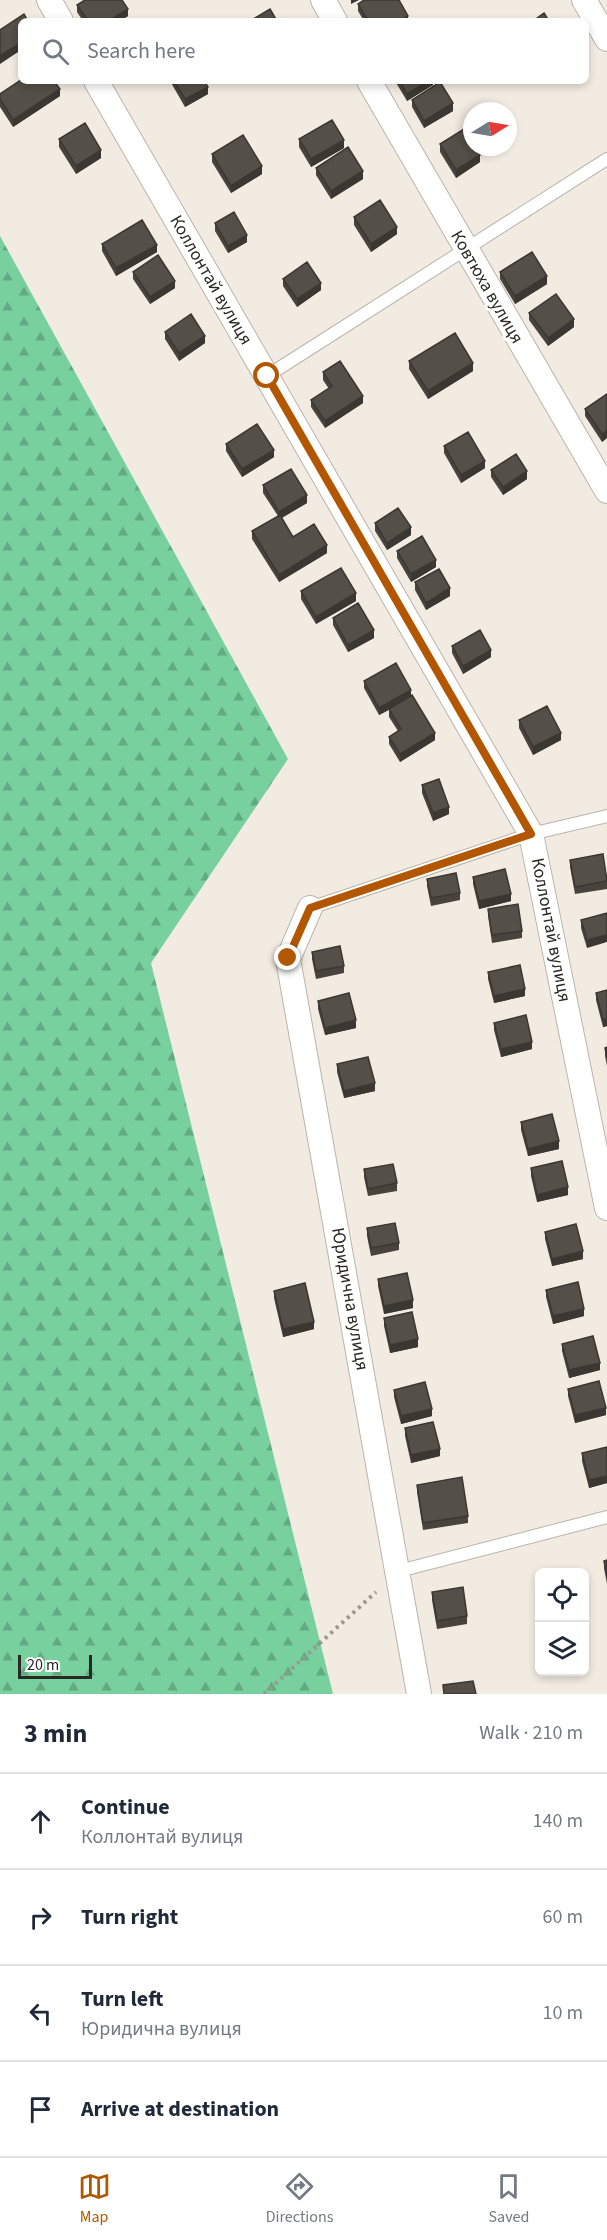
<!DOCTYPE html>
<meta charset="utf-8">
<style>
body{margin:0;font-family:"Source Sans 3",sans-serif;background:#f6f6f7;color:#1f2937}
.controls{position:absolute;right:18px;bottom:18px;display:grid;overflow:hidden;border-radius:9px;box-shadow:0 3px 9px #0003}
.controls button{width:54px;height:54px;display:grid;place-items:center;padding:0;border:0;border-bottom:2px solid #e0e1e3;background:#fff;color:#1f2937;font:30px sans-serif}
.compass{position:absolute;left:463px;top:102px;width:54px;height:54px;border-radius:50%;background:#fff;box-shadow:0 3px 9px #0003;rotate:79deg}
.scale{position:absolute;left:18px;bottom:15px;width:74px;box-sizing:border-box;padding-left:6px;border:3px solid #2a2824;border-top:0;font-size:16px;line-height:21px;white-space:nowrap;color:#2a2824;-webkit-text-stroke:4px #fff;paint-order:stroke}
.stop{position:absolute;width:18px;height:18px;margin:-14px;border:4px solid #b35600;border-radius:50%;background:#fff}
.stop.end{background:#b35600;border-color:#fff;box-shadow:0 2px 6px #0008}
.list{margin:0;padding:0;list-style:none}
h2{display:flex;justify-content:space-between;align-items:center;height:78px;margin:0;padding:0 24px;font-size:26px}
h2 small{font-size:20px;font-weight:400;color:#747a83}
.list li{display:grid;grid-template-columns:39px 1fr auto;gap:18px;align-items:center;box-sizing:border-box;height:96px;padding:0 24px;border-top:2px solid #e0e1e3}
.list b{display:block;font-size:22px;white-space:nowrap}
.list p{margin:0;font-size:20px;white-space:nowrap;color:#747a83}
.list em{font-size:20px;font-style:normal;color:#747a83}
.icon{flex:none;width:33px;height:33px;fill:none;stroke:currentColor;stroke-width:2;stroke-linecap:round;stroke-linejoin:round}
.map{position:relative;flex:none;width:607px;height:1694px;overflow:hidden}
.search{position:absolute;background:#fff;box-shadow:0 3px 9px #0003;left:18px;right:18px;top:18px;height:66px;display:flex;align-items:center;gap:15px;box-sizing:border-box;padding:0 21px;border-radius:9px;color:#747a83;font-size:22px}
.sheet{height:462px;background:#fff}
nav{display:flex;justify-content:space-around;align-items:center;box-sizing:border-box;height:84px;border-top:2px solid #e0e1e3;background:#fff;font-size:16px;color:#747a83}
nav a{display:grid;justify-items:center;gap:3px}
nav .on{color:#b35600}
.map>svg:first-child{display:block}
.forest{fill:url(#forest-firs)}
.lines{fill:none;stroke-linecap:round;stroke-linejoin:round}
.service-casing{stroke:#bab4ac;stroke-width:14}
.minor-casing{stroke:#bab4ac;stroke-width:26}
.path{stroke:#9c9790;stroke-width:4;stroke-dasharray:3 4.5;stroke-linecap:butt}
.service{stroke:#fff;stroke-width:12}
.minor{stroke:#fff;stroke-width:24}
.wall{fill:#48443d}
.shaded-wall{fill:#3b3732}
.building{fill:#544f47;stroke:#3b3732;stroke-width:1.5}
.route{stroke:#b35600;stroke-width:8}
.labels{text-anchor:middle;dominant-baseline:central;stroke-width:6;stroke-linejoin:round;paint-order:stroke}
.street-label{font-size:18px;fill:#2a2824;stroke:#fff}
</style>
<div class="map">
<svg width="607" height="1694" viewBox="0 0 607 1694">
<defs>
<pattern id="forest-firs" width="22" height="20" patternUnits="userSpaceOnUse" patternTransform="scale(1.5)"><rect width="22" height="20" fill="#78d09e"/><path d="M5 1l3.5 6h-7zM16 11l3.5 6h-7z" fill="#63a981"/></pattern>
</defs>
<rect width="100%" height="100%" fill="#f2ebe2"/>
<path class="forest" d="M0,236L288,759L151,963L333,1694H0Z"/>
<g class="lines">
<defs>
<path id="service" d="M267,376L607,159
M310,908L531,834L607,816
M399,1571L607,1517"/>
<path id="minor" d="M49,0L61,21
M323,0L335,21
M584,0L607,39
M96,81L531,834L607,1208
M369,81L607,491
M310,908L288,959L419,1694"/>
</defs>
<use href="#service" class="service-casing"/>
<use href="#minor" class="minor-casing"/>
<path class="path" d="M264,1694L376,1592"/>
<use href="#service" class="service"/>
<use href="#minor" class="minor"/>
</g>
<path class="wall" d="M358,4L408,21H364L358,11Z
M77,5L128,16L120,21H83L77,12Z
M170,81H204L208,94L185,107Z
M395,81H433V85L407,101Z
M0,94L60,96L13,127L0,107Z
M412,100L453,111L424,128L412,107Z
M59,139L101,158L76,174L59,147Z
M299,139L344,148L311,167L299,147Z
M440,144L480,162L456,178L440,152Z
M212,154L262,174L231,193L212,162Z
M316,168L363,179L331,199L316,175Z
M354,217L397,234L371,252L354,225Z
M215,223L247,242L228,253L215,231Z
M102,244L157,252L116,276L102,251Z
M133,272L175,288L150,304L133,279Z
M500,272L547,284L515,304L500,279Z
M283,279L321,290L297,307L283,286Z
M529,313L574,327L548,346L529,320Z
M165,332L205,343L179,361L165,339Z
M409,361L473,371L428,399L409,369Z
M323,372L363,403L325,428L311,407V400L329,389L323,380Z
M607,394V438L602,442L585,416V409Z
M226,444L274,457L242,477L226,451Z
M444,446L485,468L461,483L444,453Z
M491,470L527,479L503,495L491,477Z
M263,485L307,503L282,518L293,537L327,553L279,582L252,539V531L278,516L263,493Z
M375,523L411,535L387,550L375,531Z
M397,551L436,567L411,582L397,558Z
M415,582L450,596L426,610L415,590Z
M301,591L356,601L316,624L301,599Z
M333,618L374,638L348,652L333,625Z
M452,646L491,657L463,674L452,653Z
M364,681L411,696L435,740L400,762L389,744V737L398,731L389,717V710L379,715L364,688Z
M519,720L561,740L533,755L519,728Z
M422,785L449,814L433,821L422,793Z
M570,860L607,876V889L575,894L570,867Z
M473,877L511,901L479,909L473,884Z
M427,879L460,893V900L431,906L427,886Z
M488,909L522,931V938L492,943L488,916Z
M607,913L587,948L581,928V920Z
M312,952L344,966V973L316,979L312,959Z
M488,972L525,996L494,1003L488,979Z
M607,990V1026L603,1027L596,1000V993Z
M318,1001L356,1028L325,1035L318,1009Z
M494,1023L532,1049L501,1057L494,1030Z
M607,1047V1066L605,1056V1048Z
M337,1064L375,1091L344,1098L337,1072Z
M521,1122L559,1149L528,1156L521,1130Z
M531,1168L568,1195L537,1202L531,1176Z
M364,1169L397,1183V1191L368,1196L364,1177Z
M367,1228L399,1243V1250L371,1256L367,1236Z
M545,1232L583,1259L552,1266L545,1239Z
M378,1279L413,1308L384,1314L378,1286Z
M546,1290L584,1316L553,1324L546,1297Z
M274,1291L314,1329L283,1337L274,1298Z
M384,1318L418,1347L390,1353L384,1326Z
M562,1344L600,1370L569,1378L562,1351Z
M568,1389L606,1415L575,1423L568,1396Z
M394,1390L432,1416L401,1424L394,1397Z
M405,1428L440,1456L411,1463L405,1436Z
M607,1447V1483L589,1488L582,1461V1453Z
M417,1485L468,1516V1523L423,1530L417,1492Z
M607,1560V1584L604,1568V1561Z
M432,1592L467,1616V1624L437,1629L432,1600Z"/>
<path class="shaded-wall" d="M351,0H359L351,4Z
M128,9V16L120,21H108Z
M408,16V21H400Z
M21,43V50L0,64V56Z
M428,81H433V85L407,101V94Z
M208,87V94L185,107V99Z
M60,89V96L13,127V120Z
M453,103V111L424,128V121Z
M344,140V148L311,167V159Z
M101,150V158L76,174V166Z
M480,155V162L456,178V170Z
M262,166V174L231,193V186Z
M363,171V179L331,199V191Z
M397,227V234L371,252V244Z
M247,235V242L228,253V246Z
M157,245V252L116,276V268Z
M547,276V284L515,304V296Z
M175,281V288L150,304V297Z
M321,283V290L297,307V299Z
M574,319V327L548,346V338Z
M205,336V343L179,361V353Z
M473,363V371L428,399V391Z
M363,396V403L325,428V421Z
M607,431V438L602,442V434Z
M274,450V457L242,477V469Z
M485,461V468L461,483V475Z
M527,471V479L503,495V487Z
M307,495V503L279,519V512Z
M411,527V535L387,550V543Z
M327,545V553L279,582V575Z
M436,560V567L411,582V574Z
M450,588V596L426,610V603Z
M356,593V601L316,624V617Z
M374,630V638L348,652V645Z
M491,650V657L463,674V666Z
M411,690V697L379,715V708Z
M435,733V740L400,762V754Z
M561,733V740L533,755V747Z
M449,807V814L433,821V813Z
M511,894V901L479,909V901Z
M607,935V942L587,948V940Z
M525,989V996L494,1003V996Z
M607,1019V1026L603,1027V1020Z
M356,1020V1028L325,1035V1028Z
M532,1042V1049L501,1057V1049Z
M375,1083V1091L344,1098V1091Z
M559,1141V1149L528,1156V1149Z
M568,1187V1195L537,1202V1195Z
M583,1251V1259L552,1266V1259Z
M413,1300V1308L384,1314V1306Z
M584,1309V1316L553,1324V1316Z
M314,1322V1329L283,1337V1329Z
M418,1339V1347L390,1353V1345Z
M600,1363V1370L569,1378V1370Z
M606,1408V1415L575,1423V1415Z
M432,1409V1416L401,1424V1416Z
M440,1449V1456L411,1463V1455Z
M607,1476V1483L589,1488V1480Z"/>
<path class="building" d="M85,0H122L128,9L108,21H88L77,5Z
M364,0H399L408,16L400,21H368L358,4Z
M270,9L277,21H250Z
M544,13L549,21H533Z
M24,14L28,21H21V43L0,56V30Z
M21,80V81H54L60,89L13,120L0,99V94Z
M174,81H204L208,87L185,99Z
M399,81H428L407,94Z
M440,82L453,103L424,121L412,100Z
M332,120L344,140L311,159L299,139Z
M85,123L101,150L76,166L59,139Z
M464,129L472,142V147H475L480,155L456,170L440,144Z
M243,135L262,166L231,186L212,154Z
M348,147L363,171L331,191L316,168Z
M380,200L397,227L371,244L354,217Z
M234,212L247,235L228,246L215,223Z
M142,220L157,245L116,268L102,244Z
M532,252L547,276L515,296L500,272Z
M158,255L175,281L150,297L133,272Z
M307,262L321,283L297,299L283,279Z
M556,294L574,319L548,338L529,313Z
M191,314L205,336L179,353L165,332Z
M455,333L473,363L428,391L409,361Z
M340,361L363,396L325,421L311,400L332,386L323,372Z
M607,394V431L602,434L585,409Z
M257,424L274,450L242,469L226,444Z
M468,432L485,461L461,475L444,446Z
M516,454L527,471L503,487L491,470Z
M291,469L307,495L279,512L263,485Z
M398,508L411,527L387,543L375,523Z
M280,515L293,537L314,524L327,545L279,575L252,531Z
M422,536L436,560L411,574L397,551Z
M341,568L356,593L316,617L301,591Z
M439,569L450,588L426,603L415,582Z
M358,603L374,630L348,645L333,618Z
M480,630L491,650L463,666L452,646Z
M396,663L411,690L379,708L364,681Z
M412,695L435,733L400,754L389,737L401,729L389,709Z
M547,706L561,733L533,747L519,720Z
M439,779L449,807L433,813L422,785Z
M603,854L607,881L575,887L570,860Z
M505,869L511,894L479,901L473,877Z
M456,873L460,893L431,898L427,879Z
M518,904L522,931L492,935L488,909Z
M607,913V935L587,940L581,920Z
M340,946L344,966L316,971L312,952Z
M520,965L525,989L494,996L488,972Z
M607,990V1019L603,1020L596,993Z
M349,993L356,1020L325,1028L318,1001Z
M526,1015L532,1042L501,1049L494,1023Z
M607,1047V1058L605,1048Z
M368,1057L375,1083L344,1091L337,1064Z
M552,1114L559,1141L528,1149L521,1122Z
M562,1161L568,1187L537,1195L531,1168Z
M393,1164L397,1183L368,1189L364,1169Z
M395,1223L399,1243L371,1248L367,1228Z
M576,1224L583,1251L552,1259L545,1232Z
M407,1273L413,1300L384,1306L378,1279Z
M578,1282L584,1309L553,1316L546,1290Z
M305,1283L314,1322L283,1329L274,1291Z
M412,1312L418,1339L390,1345L384,1318Z
M593,1336L600,1363L569,1370L562,1344Z
M599,1381L606,1408L575,1415L568,1389Z
M425,1382L432,1409L401,1416L394,1390Z
M433,1422L440,1449L411,1455L405,1428Z
M607,1447V1476L589,1480L582,1453Z
M462,1477L468,1516L423,1523L417,1485Z
M607,1560V1577L604,1561Z
M463,1587L467,1616L437,1621L432,1592Z
M473,1681L476,1694H444L443,1685Z"/>
<g class="lines">
<path class="route" d="M267,376L531,834L310,908L288,958"/>
</g>
<g class="labels">
<g class="street-label">
<text transform="translate(211 280) rotate(60)">Коллонтай вулиця</text>
<text transform="translate(487 287) rotate(60)">Ковтюха вулиця</text>
<text transform="translate(551 930) rotate(79)">Коллонтай вулиця</text>
<text transform="translate(350 1299) rotate(80)">Юридична вулиця</text>
</g>
</g>
</svg>
<div class="controls">
<button><svg class="icon" aria-label="locate" viewBox="0 0 24 24"><circle cx="12" cy="12" r="6"/><path d="M12 2v4M12 18v4M2 12h4M18 12h4"/></svg></button>
<button><svg class="icon" aria-label="layers" viewBox="0 0 24 24"><path d="M12 4l9 5-9 5-9-5zM3 14l9 5 9-5"/></svg></button>
</div>
<svg class="compass" viewBox="-18 -18 36 36"><path d="M0-13l5 13h-10z" fill="#e53935"/><path d="M0 13l5-13h-10z" fill="#747a83"/></svg>
<div class="scale">20 m</div>
<div class="stop" style="left:267px;top:376px"></div>
<div class="stop end" style="left:288px;top:958px"></div>
<div class="search"><svg class="icon" aria-label="search" viewBox="0 0 24 24"><circle cx="10" cy="10" r="6"/><path d="M15 15l6 6"/></svg>Search here</div>
</div>
<section class="sheet">
<h2>3 min<small>Walk · 210 m</small></h2>
<ul class="list">
<li><svg class="icon" aria-label="ahead" viewBox="0 0 24 24"><path d="M12 20V5M6 11l6-6 6 6"/></svg><div><b>Continue</b><p>Коллонтай вулиця</p></div><em>140 m</em></li>
<li><svg class="icon" aria-label="right" viewBox="0 0 24 24"><path d="M7 20v-9h11M14 6l5 5-5 5"/></svg><div><b>Turn right</b></div><em>60 m</em></li>
<li><svg class="icon" aria-label="left" viewBox="0 0 24 24"><path d="M17 20v-9H6M10 6l-5 5 5 5"/></svg><div><b>Turn left</b><p>Юридична вулиця</p></div><em>10 m</em></li>
<li><svg class="icon" aria-label="arrive" viewBox="0 0 24 24"><path d="M6 21V4h12l-3 4 3 4H6"/></svg><div><b>Arrive at destination</b></div></li>
</ul>
</section>
<nav>
<a class="on"><svg class="icon" aria-label="map" viewBox="0 0 24 24"><path d="M3 6l6-2 6 2 6-2v14l-6 2-6-2-6 2zM9 4v14M15 6v14"/></svg>Map</a>
<a><svg class="icon" aria-label="directions" viewBox="0 0 24 24"><path d="M12 3l9 9-9 9-9-9zM9 14v-3h6M13 9l2 2-2 2"/></svg>Directions</a>
<a><svg class="icon" aria-label="saved" viewBox="0 0 24 24"><path d="M7 4h10v16l-5-4-5 4z"/></svg>Saved</a>
</nav>
